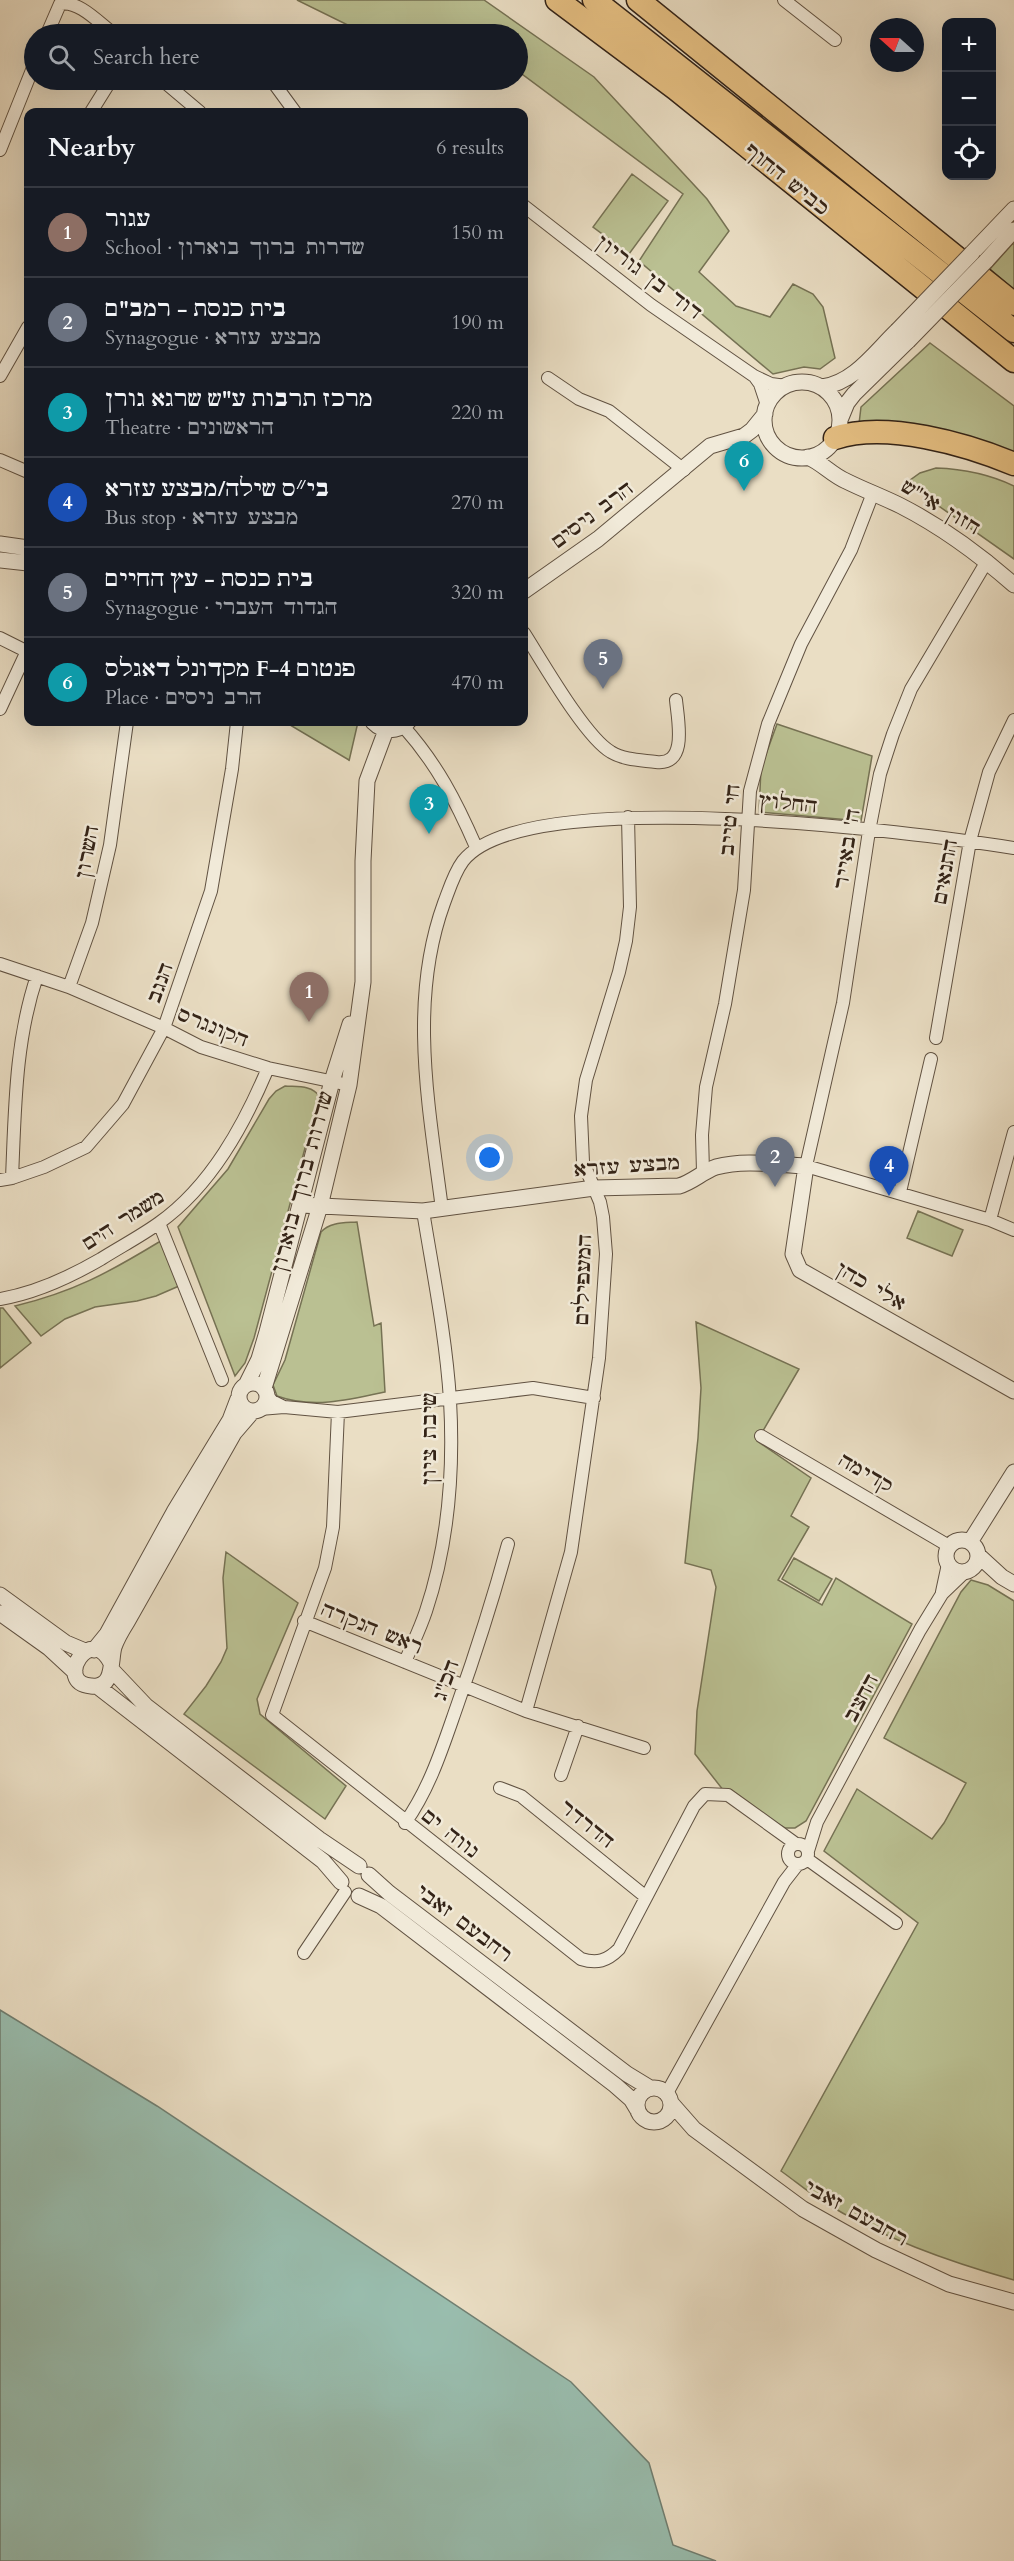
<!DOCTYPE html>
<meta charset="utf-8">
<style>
body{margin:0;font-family:Cardo,"Frank Ruhl Libre",serif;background:#20242c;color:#f1f3f6}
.controls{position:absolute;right:18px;top:18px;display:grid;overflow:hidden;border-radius:12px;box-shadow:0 6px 24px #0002}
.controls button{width:54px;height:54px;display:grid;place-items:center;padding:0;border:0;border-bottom:2px solid #363941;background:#171b24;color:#f1f3f6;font:30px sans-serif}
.compass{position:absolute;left:870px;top:18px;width:54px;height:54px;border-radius:50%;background:#171b24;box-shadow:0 6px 24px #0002;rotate:291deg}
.you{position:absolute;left:490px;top:1158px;width:21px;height:21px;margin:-15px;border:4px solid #fff;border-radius:50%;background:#1a73e8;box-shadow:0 0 0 9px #1a73e833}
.badge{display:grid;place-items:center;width:39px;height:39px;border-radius:50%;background:#ea580c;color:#fff;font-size:20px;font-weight:700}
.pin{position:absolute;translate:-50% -50px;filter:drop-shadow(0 2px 3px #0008)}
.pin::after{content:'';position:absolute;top:32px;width:21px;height:18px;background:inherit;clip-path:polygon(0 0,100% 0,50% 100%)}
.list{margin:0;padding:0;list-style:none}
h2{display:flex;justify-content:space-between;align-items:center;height:78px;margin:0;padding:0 24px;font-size:26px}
h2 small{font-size:20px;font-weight:400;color:#9ea1a6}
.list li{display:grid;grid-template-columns:39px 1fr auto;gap:18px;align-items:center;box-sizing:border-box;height:90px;padding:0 24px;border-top:2px solid #363941}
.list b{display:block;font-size:22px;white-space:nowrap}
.list p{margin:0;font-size:20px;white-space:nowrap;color:#9ea1a6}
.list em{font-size:20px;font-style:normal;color:#9ea1a6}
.icon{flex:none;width:33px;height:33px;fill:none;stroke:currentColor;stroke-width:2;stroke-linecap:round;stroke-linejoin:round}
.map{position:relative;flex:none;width:1014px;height:2561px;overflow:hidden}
.search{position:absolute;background:#171b24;box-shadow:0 6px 24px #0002;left:24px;top:24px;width:504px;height:66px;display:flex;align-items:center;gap:15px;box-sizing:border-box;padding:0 21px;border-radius:33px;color:#9ea1a6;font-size:22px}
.panel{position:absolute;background:#171b24;box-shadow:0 6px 24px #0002;left:24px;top:108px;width:504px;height:618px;border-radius:12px}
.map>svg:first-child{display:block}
.green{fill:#bac092;stroke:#767254;stroke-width:1.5}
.water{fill:#99bdae;stroke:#707f72;stroke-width:1.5}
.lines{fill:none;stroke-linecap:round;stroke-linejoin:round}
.minor-casing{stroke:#615242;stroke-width:14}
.tertiary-casing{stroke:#615242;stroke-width:17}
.motorway-casing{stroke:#332317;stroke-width:25}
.minor{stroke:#f1ead9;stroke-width:12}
.tertiary{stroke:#f1ead9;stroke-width:15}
.motorway{stroke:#e5bf82;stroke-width:22}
.tertiary-bridge-casing{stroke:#615242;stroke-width:17;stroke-linecap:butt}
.tertiary-bridge{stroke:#f1ead9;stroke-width:15}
.labels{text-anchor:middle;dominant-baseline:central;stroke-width:5;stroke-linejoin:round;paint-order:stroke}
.street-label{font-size:20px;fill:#332317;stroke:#f1ead9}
</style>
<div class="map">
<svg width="1014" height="2561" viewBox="0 0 1014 2561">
<rect width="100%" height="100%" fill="#eadec4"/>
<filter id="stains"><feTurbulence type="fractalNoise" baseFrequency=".00333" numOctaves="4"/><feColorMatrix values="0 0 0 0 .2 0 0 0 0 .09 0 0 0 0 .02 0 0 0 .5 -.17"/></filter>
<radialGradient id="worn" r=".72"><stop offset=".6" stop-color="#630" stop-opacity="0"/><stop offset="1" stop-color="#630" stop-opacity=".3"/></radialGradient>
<path class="green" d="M297,0H484L594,77L707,199L729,231L699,272L736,306L770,317L793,284L813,294L823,307L835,358L820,369L804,367L773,374L639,261L683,194L518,71V34H366Z
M632,174L668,201L629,254L593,227Z
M1014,242V290L990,269Z
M930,343L1014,406V458L859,424L861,407Z
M936,468C964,469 989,474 1014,486V559L906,483L920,473Z
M285,722H358L349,761V760Z
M777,724L872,756L861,821L759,812L761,768Z
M285,1086C297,1087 312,1085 319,1096L254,1338L245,1363L235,1376L178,1227L228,1169L269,1099L276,1091Z
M918,1211L963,1230L952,1256L907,1238Z
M357,1222L374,1326L381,1323L385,1392C349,1400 312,1409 277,1396L273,1385L285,1360L321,1232C330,1222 344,1223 357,1222Z
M159,1242L163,1243L179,1286L156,1296L137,1301L95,1307L65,1319L41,1336L15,1306C73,1292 108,1273 159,1242Z
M0,1308H3L31,1343L0,1368Z
M696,1322L799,1369L757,1441L811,1478L791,1516L809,1527L778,1580L822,1605L836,1578L912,1624L806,1821L795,1828H785L727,1795L695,1754L697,1711L716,1587L711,1570L685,1563L698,1438L701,1388Z
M226,1552L298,1603L257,1699L260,1714L346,1786L325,1819L184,1714L206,1686L221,1662L227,1648L223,1578Z
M794,1558L832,1579L819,1601L782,1579Z
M971,1580L988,1585L1014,1601V2280C947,2261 882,2238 822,2201C808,2192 795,2181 781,2171L918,1923L824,1851L857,1789L932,1839L944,1823L966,1783L884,1738L961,1592Z"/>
<path class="water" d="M0,2010L157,2106L571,2382L649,2463L673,2545L716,2561H0Z"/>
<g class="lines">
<defs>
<path id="minor" d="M784,0L835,40
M47,34L60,4C79,0 99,23 114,34
M162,80L200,112
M273,82L295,112
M91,112L111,80
M0,150L34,65
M524,206L651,305L754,376L771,384L786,386
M0,376L28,327
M755,377L760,384L767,405
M548,378L579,399L609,411L684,470
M0,460L28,472
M987,561L911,689L893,734L880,774L869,831L843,1003L806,1166L990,1220L1014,1230
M524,633C542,661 585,737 611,752C624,760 641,760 656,762C688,766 678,721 676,700
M0,638L28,652
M0,709L27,651
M403,726C437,764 456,801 476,847
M0,964L69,987L164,1028L201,1047L268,1068L349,1085
M69,987L92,923L110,845L127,722
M936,1038L970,841L989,772L1014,720
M703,1172L702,1135L706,1087L725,1004L744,890L750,791L768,724L801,644L851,550L873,493
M12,1178C15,1110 15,1041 37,976
M0,1180L12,1178L44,1167L86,1147L123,1104L164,1028L211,891L232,769L237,722
M900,1192L931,1059
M442,1209C429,1107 408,1002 444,903C449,890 454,873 463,861C525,782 916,832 1014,848
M990,1220L1014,1132
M159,1223L222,1380
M0,1299C36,1293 70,1277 101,1259C120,1247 141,1236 159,1223C211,1186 244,1125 268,1068
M267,1395L272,1401L284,1407
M260,1409L284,1407L338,1412L533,1388L594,1398
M338,1412L333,1527L325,1568L272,1715L581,1959C597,1964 607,1961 619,1949L694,1806L705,1794L728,1795L796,1844
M761,1436L949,1546
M942,1592L948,1564
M304,1621L526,1711L644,1748
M405,1662C412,1645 420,1629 426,1611C448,1545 454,1470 450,1400C446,1337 433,1273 423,1211
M526,1711L571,1552L599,1358L606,1254L603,1217L600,1202L583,1162L581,1116L586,1080L619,972L626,941L630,907L628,817
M561,1775L578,1726
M500,1788L521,1796L646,1897
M405,1823C430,1788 443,1746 457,1706C476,1652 493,1599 508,1544
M788 1854a10 10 0 1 1 20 0a10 10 0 1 1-20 0Z
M808,1851L817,1822L920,1630L942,1594L966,1571
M807,1859L896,1923
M304,1953L345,1892
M667,2093L784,1882L798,1864"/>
<path id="tertiary" d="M972,253L1014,209
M986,261L1014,230
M764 420a38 38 0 1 1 76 0a38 38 0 1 1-76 0Z
M822,387C854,383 875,352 897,331
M840,420L847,403L854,394L908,341
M808,457C822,463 832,475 846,481C864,490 883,497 901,506C942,527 980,555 1014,585
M0,544L28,548
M0,560L28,563
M524,591L598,539L710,446L744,436L752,430L765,414
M373,722C384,733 397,732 408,722
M301,1205L423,1211L594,1188L679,1186C693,1182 702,1172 716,1167C745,1159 777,1165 806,1166L793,1254L800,1270L1014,1391
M239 1397a14 14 0 1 1 28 0a14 14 0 1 1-28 0Z
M247,1383L259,1359L267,1332L332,1081L350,1024
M264,1388L320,1206L349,1085L363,982V861L367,781L386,730
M946 1556a16 16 0 1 1 32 0a16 16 0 1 1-32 0Z
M970,1542L1014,1472
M978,1555L1002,1577L1014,1584
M0,1595L66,1643L85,1651
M0,1613L49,1648L75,1672
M94,1650L107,1634L174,1512L230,1420L238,1399
M111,1663C91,1622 53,1683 91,1686C115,1689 110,1661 114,1647C117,1638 122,1630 127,1622L234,1433L253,1411
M111,1669L146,1706L319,1839L359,1866
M97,1686L323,1861L341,1882
M369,1875L389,1893L627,2074L650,2088
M359,1896L381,1906L615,2085L631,2099L637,2109
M637 2105a17 17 0 1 1 34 0a17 17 0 1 1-34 0Z
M672,2104L694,2129L803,2209L876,2250L949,2284L1014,2302"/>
<path id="motorway" d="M557,0L676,89L1014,361
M594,0L1014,331
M638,0L1014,304
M835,438C886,421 966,444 1014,464"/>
</defs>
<use href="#minor" class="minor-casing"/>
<use href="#tertiary" class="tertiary-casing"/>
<use href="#motorway" class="motorway-casing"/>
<use href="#minor" class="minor"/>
<use href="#tertiary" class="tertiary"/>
<use href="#motorway" class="motorway"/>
<defs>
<path id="tertiary-bridge" d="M897,331L972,253
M908,341L986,261"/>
</defs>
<use href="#tertiary-bridge" class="tertiary-bridge-casing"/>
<use href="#tertiary-bridge" class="tertiary-bridge"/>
</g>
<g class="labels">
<g class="street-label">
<text transform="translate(787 179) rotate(39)">כביש החוף</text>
<text transform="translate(649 277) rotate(37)">דוד בן גוריון</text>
<text transform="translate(941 507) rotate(31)">חזון אי"ש</text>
<text transform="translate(592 515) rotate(-37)">הרב ניסים</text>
<text transform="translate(788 803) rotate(6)">החלוץ</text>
<text transform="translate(730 820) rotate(-85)">חי טייב</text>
<text transform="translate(847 849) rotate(-81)">ה' באייר</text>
<text transform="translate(87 852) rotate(-79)">השרון</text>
<text transform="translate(945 872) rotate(-80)">התנאים</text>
<text transform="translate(160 983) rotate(-70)">הנגב</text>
<text transform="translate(213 1027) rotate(22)">הקונגרס</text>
<text transform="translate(627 1166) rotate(-4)">מבצע עזרא</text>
<text transform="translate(302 1182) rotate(-75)">שדרות ברוך בוארון</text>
<text transform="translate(123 1220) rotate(-33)">משמר הים</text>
<text transform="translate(583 1280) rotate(-88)">המעפילים</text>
<text transform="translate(871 1286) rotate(30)">אלי כהן</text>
<text transform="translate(429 1439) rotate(-90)">שיבת ציון</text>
<text transform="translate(866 1473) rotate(30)">קדימה</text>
<text transform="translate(372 1628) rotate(22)">ראש הנקרה</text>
<text transform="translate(446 1680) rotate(-70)">הכ"ג</text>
<text transform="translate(861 1698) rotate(-62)">החצב</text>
<text transform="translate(587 1824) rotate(39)">הדרדר</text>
<text transform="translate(450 1833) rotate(38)">נווה ים</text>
<text transform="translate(464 1923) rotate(37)">רחבעם זאבי</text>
<text transform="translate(856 2213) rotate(29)">רחבעם זאבי</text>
</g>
</g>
<rect width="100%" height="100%" filter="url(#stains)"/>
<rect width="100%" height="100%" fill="url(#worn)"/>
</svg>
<div class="controls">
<button>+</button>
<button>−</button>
<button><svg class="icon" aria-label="locate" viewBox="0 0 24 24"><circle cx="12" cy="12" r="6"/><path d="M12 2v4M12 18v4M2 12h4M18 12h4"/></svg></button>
</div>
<svg class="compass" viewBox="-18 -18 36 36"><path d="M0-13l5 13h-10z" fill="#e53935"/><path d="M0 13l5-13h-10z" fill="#9ea1a6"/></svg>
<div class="you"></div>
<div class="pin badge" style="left:309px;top:1022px;background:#8d6e63">1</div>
<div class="pin badge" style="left:775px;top:1187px;background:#6b7280">2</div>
<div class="pin badge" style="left:429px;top:834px;background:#0f9aa8">3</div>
<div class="pin badge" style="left:889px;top:1196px;background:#1a4fb4">4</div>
<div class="pin badge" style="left:603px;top:689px;background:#6b7280">5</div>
<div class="pin badge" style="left:744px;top:491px;background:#0f9aa8">6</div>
<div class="search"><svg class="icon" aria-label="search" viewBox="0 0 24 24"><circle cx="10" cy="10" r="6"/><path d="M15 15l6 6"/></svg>Search here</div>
<section class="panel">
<h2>Nearby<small>6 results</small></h2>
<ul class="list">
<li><span class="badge" style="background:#8d6e63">1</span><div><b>עגור</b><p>School · שדרות ברוך בוארון</p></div><em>150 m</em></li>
<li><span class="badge" style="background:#6b7280">2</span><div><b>בית כנסת - רמב&quot;ם</b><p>Synagogue · מבצע עזרא</p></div><em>190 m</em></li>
<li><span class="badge" style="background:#0f9aa8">3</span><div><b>מרכז תרבות ע&quot;ש שרגא גורן</b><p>Theatre · הראשונים</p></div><em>220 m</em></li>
<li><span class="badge" style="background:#1a4fb4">4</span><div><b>בי״ס שילה/מבצע עזרא</b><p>Bus stop · מבצע עזרא</p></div><em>270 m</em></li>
<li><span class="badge" style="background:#6b7280">5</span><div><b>בית כנסת - עץ החיים</b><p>Synagogue · הגדוד העברי</p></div><em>320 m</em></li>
<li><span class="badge" style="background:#0f9aa8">6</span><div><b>מקדונל דאגלס F-4 פנטום</b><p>Place · הרב ניסים</p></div><em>470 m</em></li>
</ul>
</section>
</div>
